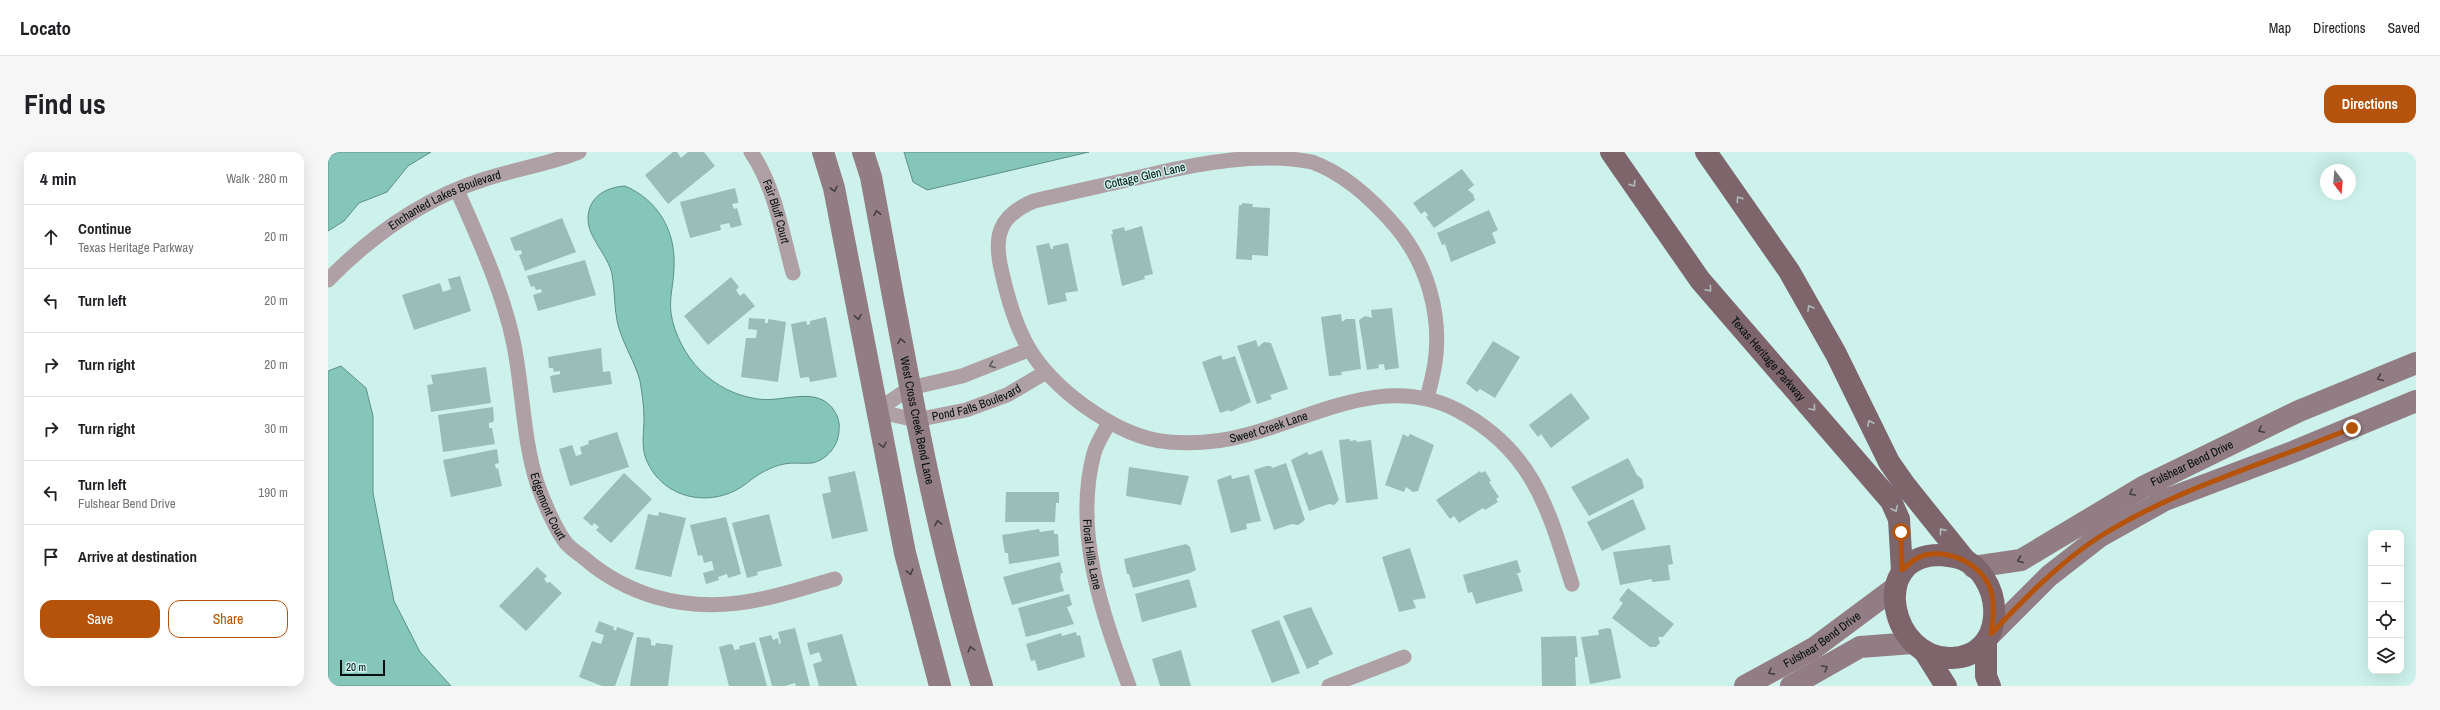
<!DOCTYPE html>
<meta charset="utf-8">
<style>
body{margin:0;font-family:"Archivo Narrow",sans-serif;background:#f6f6f6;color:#202124}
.controls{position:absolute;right:12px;bottom:12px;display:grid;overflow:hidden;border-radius:8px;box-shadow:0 4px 16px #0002}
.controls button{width:36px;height:36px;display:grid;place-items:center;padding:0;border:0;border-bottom:1px solid #e0e0e0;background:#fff;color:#202124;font:20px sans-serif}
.compass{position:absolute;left:1992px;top:12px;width:36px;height:36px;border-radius:50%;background:#fff;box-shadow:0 4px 16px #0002;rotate:164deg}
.scale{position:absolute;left:12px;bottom:10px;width:45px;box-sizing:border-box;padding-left:4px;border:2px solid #030f0d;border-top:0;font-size:11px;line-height:14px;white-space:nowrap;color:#030f0d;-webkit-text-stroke:3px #ccf2eb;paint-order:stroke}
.stop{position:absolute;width:12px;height:12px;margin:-9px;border:3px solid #b45309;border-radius:50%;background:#fff}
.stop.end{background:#b45309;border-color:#fff;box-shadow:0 1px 4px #0008}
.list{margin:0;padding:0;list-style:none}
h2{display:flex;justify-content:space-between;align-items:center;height:52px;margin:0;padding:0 16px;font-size:17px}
h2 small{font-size:13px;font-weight:400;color:#757577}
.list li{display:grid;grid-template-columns:26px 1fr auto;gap:12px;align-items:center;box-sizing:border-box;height:64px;padding:0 16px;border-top:1px solid #e0e0e0}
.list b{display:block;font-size:15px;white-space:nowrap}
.list p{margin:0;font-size:13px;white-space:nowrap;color:#757577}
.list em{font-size:13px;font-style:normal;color:#757577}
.actions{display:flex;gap:8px;padding:12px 16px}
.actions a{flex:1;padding:9px 0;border:1px solid #b45309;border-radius:12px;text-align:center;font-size:14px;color:#b45309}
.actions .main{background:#b45309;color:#fff}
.icon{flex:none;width:22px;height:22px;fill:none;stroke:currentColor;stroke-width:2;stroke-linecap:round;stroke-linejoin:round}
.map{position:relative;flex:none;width:2088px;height:534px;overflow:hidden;border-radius:12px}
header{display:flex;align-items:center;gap:24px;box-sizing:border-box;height:56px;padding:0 20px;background:#fff;border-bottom:1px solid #e0e0e0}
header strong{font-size:19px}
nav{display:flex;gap:22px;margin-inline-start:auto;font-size:14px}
.intro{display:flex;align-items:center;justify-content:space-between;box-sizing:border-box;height:96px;padding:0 24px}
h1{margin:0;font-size:28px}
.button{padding:10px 18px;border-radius:12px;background:#b45309;color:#fff;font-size:14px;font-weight:700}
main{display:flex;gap:24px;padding:0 24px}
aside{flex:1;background:#fff;border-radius:12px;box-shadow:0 4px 16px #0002}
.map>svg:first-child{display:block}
.water{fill:#85c6bb;stroke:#5e8f87}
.building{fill:#99beb7}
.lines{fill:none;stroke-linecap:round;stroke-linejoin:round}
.street{stroke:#afa0a5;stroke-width:15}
.secondary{stroke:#937d84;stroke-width:22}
.primary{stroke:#7e656c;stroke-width:22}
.oneway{stroke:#adbab8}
.oneway2{stroke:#444043}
.oneway3{stroke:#595859}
.route{stroke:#b45309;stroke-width:5}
.labels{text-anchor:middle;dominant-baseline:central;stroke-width:3;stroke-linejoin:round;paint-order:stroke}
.street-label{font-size:12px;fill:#030f0d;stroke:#ccf2eb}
</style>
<header>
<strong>Locato</strong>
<nav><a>Map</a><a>Directions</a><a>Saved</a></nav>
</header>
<div class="intro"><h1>Find us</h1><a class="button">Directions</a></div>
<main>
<aside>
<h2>4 min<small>Walk · 280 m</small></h2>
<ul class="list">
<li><svg class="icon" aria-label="ahead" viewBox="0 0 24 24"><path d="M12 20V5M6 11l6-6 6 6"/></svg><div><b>Continue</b><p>Texas Heritage Parkway</p></div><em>20 m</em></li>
<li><svg class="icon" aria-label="left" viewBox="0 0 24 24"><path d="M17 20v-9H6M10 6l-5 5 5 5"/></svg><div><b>Turn left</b></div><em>20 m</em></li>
<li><svg class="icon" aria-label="right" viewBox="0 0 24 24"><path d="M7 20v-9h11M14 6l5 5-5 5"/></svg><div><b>Turn right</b></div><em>20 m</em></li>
<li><svg class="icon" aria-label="right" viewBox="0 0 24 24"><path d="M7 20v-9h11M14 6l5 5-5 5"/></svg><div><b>Turn right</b></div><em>30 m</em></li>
<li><svg class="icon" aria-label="left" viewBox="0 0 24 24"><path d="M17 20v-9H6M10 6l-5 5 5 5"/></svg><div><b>Turn left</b><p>Fulshear Bend Drive</p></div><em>190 m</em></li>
<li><svg class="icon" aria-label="arrive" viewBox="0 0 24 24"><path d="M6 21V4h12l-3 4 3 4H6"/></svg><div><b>Arrive at destination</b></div></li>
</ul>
<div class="actions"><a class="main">Save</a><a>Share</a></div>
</aside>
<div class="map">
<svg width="2088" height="534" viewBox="0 0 2088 534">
<rect width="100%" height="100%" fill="#ccf2eb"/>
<path class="water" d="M10,0H103L80,14L59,40L31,51L16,69L0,79V5Z
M576,0H761L599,38L585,30Z
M297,34C330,48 348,79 346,115C346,130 341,146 343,161C346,182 358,204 372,218C388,234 408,244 430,247C455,251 491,232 507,260C510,265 512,271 511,278C511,293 499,308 484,311C474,312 465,310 456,312C442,315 430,322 419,331C386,357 335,349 318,307C313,295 316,279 316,266C316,254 314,241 312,229C307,210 295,192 290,173C286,156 287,139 284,122C280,103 260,86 260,67C260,45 278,35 297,34Z
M13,214L38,236L45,264V341L66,449L92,500L123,534H0V219Z"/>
<path class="building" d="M345,0H349L353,6L360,0H376L387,14L340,52L317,23Z
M1134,17L1146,33L1140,38L1145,42L1147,48L1106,76L1098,65L1100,63L1097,59L1093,62L1085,51Z
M407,36L410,48V51L404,52L406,57L409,56L414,73L403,76L401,71L392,73L393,78L362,86L352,50Z
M914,51L925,52L924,55L942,56L940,104L924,103V108L908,107L911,53H914Z
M1161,58L1170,78L1164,81L1168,91L1123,110L1117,92L1114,93L1109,81Z
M234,66L248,100L197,119L191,103L194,102L193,98L188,99L186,97L182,86Z
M814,74L825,122L816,124L817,127L794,134L783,82H785L784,78L796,75L797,79Z
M721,91L723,97H725V94L740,91L750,139L737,141L739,149L720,153L708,94Z
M257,108L268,143L210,159L205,143L214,140L213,137L208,138L206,134L203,135L199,124Z
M132,124L143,159L86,178L74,143L112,131L115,140L123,137L120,127Z
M403,125L411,135L408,138L412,144L416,141L427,154L380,193L356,164Z
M1064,156L1071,216L1057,218L1056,212L1050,213L1051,216L1039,218L1031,168L1037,164L1044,166L1043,158Z
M1013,162L1014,170L1018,167H1027L1033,217L1013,220L1014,223L1004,224H1001L993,165Z
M498,165L509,225L482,230L481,225L472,226L463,172L478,169L479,173L482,172V169Z
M421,166L437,167V171H440V167L458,170L450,230L413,225L418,186H428L429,178L420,177Z
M928,188L930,195L936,190L943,191L960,237L942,243L944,247L929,252L909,194Z
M1165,189L1192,205L1167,246L1152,237L1149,240L1138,231Z
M273,196L275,220L282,219L284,232L225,241L222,224L232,222V219L226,220L225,216H221L220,205Z
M893,203L895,208L907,204L923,250L902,260L901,258L892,261L874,210Z
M158,215L163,251L103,260L99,233L105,232L103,223Z
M1243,241L1262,266L1223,296L1213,282L1210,285L1201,273Z
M165,255L166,267L165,270L161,271V276H164L167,292L115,300L110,263Z
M289,280L301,315L242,334L231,297L244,293L248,304L254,302L252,295L261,292L260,289Z
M1075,282L1080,285L1082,282L1106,293L1090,339L1085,340L1078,335L1076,340L1057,333Z
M1022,287V289L1028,288L1029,290L1043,288L1050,347L1018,351L1011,288Z
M169,297L171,311L167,312L168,317L170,316L174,334L123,345L115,308Z
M994,298L1011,348L1006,353L1001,352L981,359L963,308L979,300L981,303Z
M1300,306L1309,323L1314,327L1316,336L1261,364L1243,335Z
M958,311L977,368L970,373L964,372L946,378L926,318L938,314H943L944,316Z
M801,315L861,324L853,353L798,344Z
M527,319L540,379L504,387L494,342L503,340L500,325Z
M1152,319L1153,321L1157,319L1163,329L1161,330L1171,345L1168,347L1170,350L1157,358L1155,356L1131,371L1126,364L1122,367L1108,348Z
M296,321L324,347L283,391L268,378L271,375L266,371L264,374L255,366Z
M903,323L904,327L921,323L933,369L918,372L919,377L903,381L889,328Z
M678,340H731V351H728L727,370H677Z
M1305,347L1318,377L1274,399L1259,370Z
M331,360L358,366L343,425L307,417L320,362L330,364Z
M441,362L454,414L429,420L430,423L419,426L404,371Z
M398,365L413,422L400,426L399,422L390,425L391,428L378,432L375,421L386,418L384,409L376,411L374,403L370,404L362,373Z
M711,377L712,380L726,378V382H730L731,404L681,412L680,401H677L674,383Z
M858,392L862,395L868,418L862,421L805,436L801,422H799L796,407Z
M1342,393L1345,412L1340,413L1342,428L1324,430V427L1292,433L1285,400Z
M1082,396L1098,446L1085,448L1088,456L1071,460L1054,405Z
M1189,408L1193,420L1188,422L1190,423L1195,439L1148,452L1144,440L1140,441L1135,423Z
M732,410L735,421H733L732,426L736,439L684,453L675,425Z
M209,415L219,424L216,427L219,431L222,430L234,441L198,479L171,454Z
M861,427L869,455L814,470L807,442Z
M1300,436L1346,472L1335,485H1330L1332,491L1328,495H1322L1284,466L1295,451L1291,448Z
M741,442L744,453L739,455L746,472L698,485L690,456Z
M983,455L1005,502L990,509L991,512L979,517L955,464Z
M951,468L972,521L944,531L923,478Z
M271,469L286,475L285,477L288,479L289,475L306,481L287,534H274L251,525L264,489L273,492L276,483L267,480Z
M467,476L482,534H468L467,531L457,534H444L431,486L443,483L445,488L450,486L451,492L453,491L450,480Z
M1280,476L1283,477L1293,526L1262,532L1253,485L1271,483L1270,478Z
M748,480L749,484L752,483L757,505L710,519L707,508L703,509L698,492L733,481L734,484Z
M514,482L529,534H491L485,512L494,509L491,500L482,503L479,491Z
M1248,484L1250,505H1247L1248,534H1214L1213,485Z
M309,485L321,486L323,488V493L327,494L328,491L345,493L340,534H302Z
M427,490L439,534H401L391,495L402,492L405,493L406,498L412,497L411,494Z
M853,498L863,534H832L824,507Z"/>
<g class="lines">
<g class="street">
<path id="s1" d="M423,0C447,35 454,81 465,121"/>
<path id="s2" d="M129,38C151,88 175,139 186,193C195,239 195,287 209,331C215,348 227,377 238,391C243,397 250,401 256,406C299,443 353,458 410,451C443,447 475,436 507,427"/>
<path id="s3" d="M0,128C44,83 97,46 157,27C188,17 221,12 251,0"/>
<path id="s4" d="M1099,246C1102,235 1105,223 1107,211C1114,163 1099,112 1069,76C1046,49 1018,22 984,10C932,0 871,11 821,23C782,32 744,40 706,49C670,64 665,85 674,121C688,183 704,215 755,253C780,271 810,288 841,290C867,292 893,290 918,283C987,265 1058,221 1129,258C1205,298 1220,356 1244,432"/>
<path id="s5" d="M548,259L588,268L638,258L679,243L718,220"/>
<path d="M548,259L582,236L634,224L700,198"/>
<path id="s6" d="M781,271C776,280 769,291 766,301C745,379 774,461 801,534"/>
<path d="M1001,534L1076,505"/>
</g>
<g class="secondary">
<path d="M495,0L506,36L577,401L612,534"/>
<path id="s7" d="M535,0L543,25C575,196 603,368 654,534"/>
<path id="s8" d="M1645,415L1693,408L1815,335L1971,259L2088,211"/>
<path d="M1663,482L1721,424L1771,385L1837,348L1967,299L2088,249"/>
<path id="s9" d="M1417,534L1486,496L1568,435"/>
<path d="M1463,534L1532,495L1585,491"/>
</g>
<g class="primary">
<path id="s10" d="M1283,0L1372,128L1563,349L1571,367L1574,419"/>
<path d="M1378,0L1461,119L1508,202L1561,310L1577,333L1638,409"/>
<path d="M1612,403C1621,404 1631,405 1639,409C1678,433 1677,504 1624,506C1563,509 1539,403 1612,403Z"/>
<path d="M1658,491V524L1662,534"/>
<path d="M1596,499L1618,534"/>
</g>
</g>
<defs><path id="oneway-chevron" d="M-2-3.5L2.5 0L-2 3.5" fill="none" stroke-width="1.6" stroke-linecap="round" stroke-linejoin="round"/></defs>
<g class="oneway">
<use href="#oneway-chevron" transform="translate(1305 32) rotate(55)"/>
<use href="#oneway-chevron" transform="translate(1411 47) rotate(-125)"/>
<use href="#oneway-chevron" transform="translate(1381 137) rotate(49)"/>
<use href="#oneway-chevron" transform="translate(1482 156) rotate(-119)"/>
<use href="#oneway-chevron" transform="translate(1485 256) rotate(49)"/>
<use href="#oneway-chevron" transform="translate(1542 271) rotate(-116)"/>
<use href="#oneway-chevron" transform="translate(1567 357) rotate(64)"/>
<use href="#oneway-chevron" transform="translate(1614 379) rotate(-129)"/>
</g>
<g class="oneway2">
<use href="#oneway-chevron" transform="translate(506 37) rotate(77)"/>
<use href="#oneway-chevron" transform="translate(549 61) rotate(-101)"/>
<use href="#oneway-chevron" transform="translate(530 165) rotate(79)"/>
<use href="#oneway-chevron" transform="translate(573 189) rotate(-101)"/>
<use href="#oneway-chevron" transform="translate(2052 226) rotate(158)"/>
<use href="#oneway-chevron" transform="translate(1933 278) rotate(153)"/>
<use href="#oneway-chevron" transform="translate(555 293) rotate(78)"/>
<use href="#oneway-chevron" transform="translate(1804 341) rotate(150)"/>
<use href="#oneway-chevron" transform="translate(610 371) rotate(-102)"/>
<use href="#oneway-chevron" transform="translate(1692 408) rotate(157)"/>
<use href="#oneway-chevron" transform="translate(582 420) rotate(75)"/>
<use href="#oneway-chevron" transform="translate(643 497) rotate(-105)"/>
<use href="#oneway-chevron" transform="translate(1497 516) rotate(-30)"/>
<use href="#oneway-chevron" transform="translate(1443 520) rotate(152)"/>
</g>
<use class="oneway3" href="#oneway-chevron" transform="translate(664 213) rotate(159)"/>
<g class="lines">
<path class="route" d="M1573,380L1574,418C1578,415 1582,411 1586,408C1611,392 1652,409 1662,436C1667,450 1665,467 1663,482C1696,447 1731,411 1771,385C1849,336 1940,311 2024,276"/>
</g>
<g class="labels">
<g class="street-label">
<text transform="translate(817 24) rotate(-13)">Cottage Glen Lane</text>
<text stroke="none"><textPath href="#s3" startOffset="143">Enchanted Lakes Boulevard</textPath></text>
<text stroke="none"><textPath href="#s1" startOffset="65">Fair Bluff Court</textPath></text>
<text stroke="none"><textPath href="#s10" startOffset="260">Texas Heritage Parkway</textPath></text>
<text stroke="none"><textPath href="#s5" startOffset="104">Pond Falls Boulevard</textPath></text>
<text stroke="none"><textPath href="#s7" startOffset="274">West Cross Creek Bend Lane</textPath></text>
<text stroke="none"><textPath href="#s4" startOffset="1016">Sweet Creek Lane</textPath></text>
<text stroke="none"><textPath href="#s8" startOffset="245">Fulshear Bend Drive</textPath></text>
<text stroke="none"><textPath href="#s2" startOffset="331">Edgemont Court</textPath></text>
<text stroke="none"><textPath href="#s6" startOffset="136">Floral Hills Lane</textPath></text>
<text stroke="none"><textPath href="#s9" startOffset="90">Fulshear Bend Drive</textPath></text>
</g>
</g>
</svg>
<div class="controls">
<button>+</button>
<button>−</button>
<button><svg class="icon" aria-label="locate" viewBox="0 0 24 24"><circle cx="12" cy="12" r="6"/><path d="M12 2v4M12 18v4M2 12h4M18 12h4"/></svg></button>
<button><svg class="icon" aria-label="layers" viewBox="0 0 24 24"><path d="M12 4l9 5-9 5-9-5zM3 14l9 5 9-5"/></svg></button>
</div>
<svg class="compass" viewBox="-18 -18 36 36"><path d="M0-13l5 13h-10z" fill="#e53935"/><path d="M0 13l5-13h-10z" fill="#757577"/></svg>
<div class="scale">20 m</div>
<div class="stop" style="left:1573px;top:380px"></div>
<div class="stop end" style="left:2024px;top:276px"></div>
</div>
</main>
